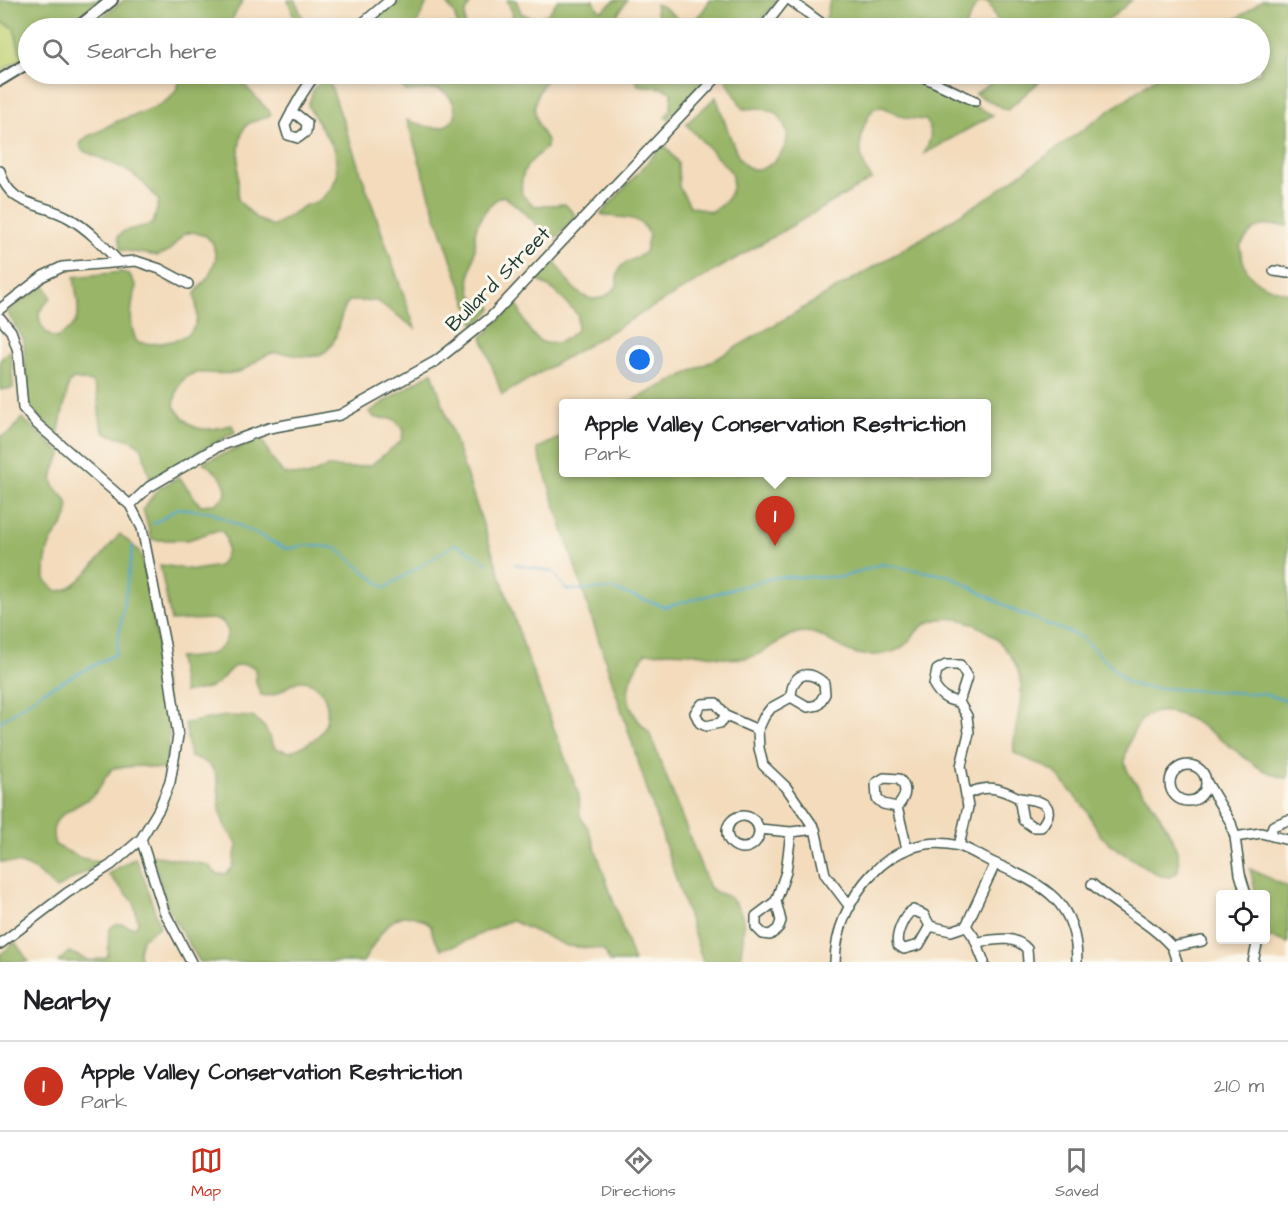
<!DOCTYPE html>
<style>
body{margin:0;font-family:"Architects Daughter",sans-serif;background:#f2f2f2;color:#202124}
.controls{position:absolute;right:18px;bottom:18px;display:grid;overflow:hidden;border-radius:6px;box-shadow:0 3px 9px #0003}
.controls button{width:54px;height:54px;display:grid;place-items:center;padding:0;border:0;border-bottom:2px solid #e0e0e0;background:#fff;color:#202124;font:30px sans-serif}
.you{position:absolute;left:640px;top:360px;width:21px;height:21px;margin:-15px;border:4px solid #fff;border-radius:50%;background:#1a73e8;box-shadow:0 0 0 9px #1a73e833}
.badge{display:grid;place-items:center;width:39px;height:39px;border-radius:50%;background:#c8321e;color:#fff;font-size:20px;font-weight:700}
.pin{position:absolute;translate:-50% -50px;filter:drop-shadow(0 2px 3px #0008)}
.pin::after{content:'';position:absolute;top:32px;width:21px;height:18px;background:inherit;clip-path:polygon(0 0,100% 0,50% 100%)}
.popup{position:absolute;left:559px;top:399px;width:432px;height:78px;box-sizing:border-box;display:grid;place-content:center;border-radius:6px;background:#fff;filter:drop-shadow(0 2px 4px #0005);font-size:20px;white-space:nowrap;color:#757577}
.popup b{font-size:22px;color:#202124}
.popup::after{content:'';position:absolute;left:50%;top:100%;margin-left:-12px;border:12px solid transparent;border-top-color:#fff}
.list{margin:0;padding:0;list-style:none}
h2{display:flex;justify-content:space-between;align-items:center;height:78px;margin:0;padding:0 24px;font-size:26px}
h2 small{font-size:20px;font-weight:400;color:#757577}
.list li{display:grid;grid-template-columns:39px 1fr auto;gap:18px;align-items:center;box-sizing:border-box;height:90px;padding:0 24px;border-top:2px solid #e0e0e0}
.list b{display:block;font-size:22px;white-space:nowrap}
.list p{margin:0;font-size:20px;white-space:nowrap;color:#757577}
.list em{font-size:20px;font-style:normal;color:#757577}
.icon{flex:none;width:33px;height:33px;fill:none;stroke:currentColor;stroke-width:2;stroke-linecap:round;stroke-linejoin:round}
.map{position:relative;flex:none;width:1288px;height:962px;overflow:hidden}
.search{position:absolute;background:#fff;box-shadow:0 3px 9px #0003;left:18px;right:18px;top:18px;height:66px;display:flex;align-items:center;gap:15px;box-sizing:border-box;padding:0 21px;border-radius:33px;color:#757577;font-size:22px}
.sheet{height:168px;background:#fff}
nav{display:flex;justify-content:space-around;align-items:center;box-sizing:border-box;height:84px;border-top:2px solid #e0e0e0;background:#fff;font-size:16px;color:#757577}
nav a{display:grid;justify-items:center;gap:3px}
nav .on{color:#c8321e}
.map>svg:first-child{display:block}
.green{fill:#c1d376;stroke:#708855;stroke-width:1.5}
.forest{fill:#98b567;stroke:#5c794e;stroke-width:1.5}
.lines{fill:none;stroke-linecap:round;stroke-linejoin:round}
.stream{stroke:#55aad1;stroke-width:2}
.minor-casing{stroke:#3f5548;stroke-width:12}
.major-casing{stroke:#3f5548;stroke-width:14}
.minor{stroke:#fff;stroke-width:9}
.major{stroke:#fff;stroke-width:10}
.labels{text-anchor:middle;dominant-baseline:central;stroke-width:6;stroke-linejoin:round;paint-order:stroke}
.street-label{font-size:21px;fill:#1f3d34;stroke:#fbf7ec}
</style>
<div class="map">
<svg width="1288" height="962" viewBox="0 0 1288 962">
<rect width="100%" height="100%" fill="#fbf7ec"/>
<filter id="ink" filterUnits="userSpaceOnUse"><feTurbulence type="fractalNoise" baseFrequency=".0167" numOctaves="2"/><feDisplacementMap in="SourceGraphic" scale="12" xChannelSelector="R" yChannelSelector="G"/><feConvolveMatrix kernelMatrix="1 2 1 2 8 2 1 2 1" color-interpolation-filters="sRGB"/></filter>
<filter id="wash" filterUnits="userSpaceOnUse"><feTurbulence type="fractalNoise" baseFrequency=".008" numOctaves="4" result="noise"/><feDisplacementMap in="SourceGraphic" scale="24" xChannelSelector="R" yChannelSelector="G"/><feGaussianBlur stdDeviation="1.35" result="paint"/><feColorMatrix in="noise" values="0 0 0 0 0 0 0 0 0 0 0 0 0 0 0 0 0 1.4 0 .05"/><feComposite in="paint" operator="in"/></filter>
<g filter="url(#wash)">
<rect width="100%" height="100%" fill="#f3dbbc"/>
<path class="green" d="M0,21L14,28L22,59L0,71Z"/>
<path class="forest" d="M0,0H100L63,28H28V54L22,59L14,28L0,21Z
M124,0H243L227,28H88Z
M288,0H295L307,28H298Z
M402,0H428L415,28H369L378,16Z
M444,0H472L465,14V28H458L454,13Z
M507,0H516L521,13L535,19L548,14L558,0H593L599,10H603L615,0H627L609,28H508L513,14Z
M710,0H778L754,28H659L655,4C676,6 683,46 710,0Z
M830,0H1132L1099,28H1001L989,3L982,1L976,5L965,28H840L826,20Z
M1263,0H1288V226C1262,223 1255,224 1240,246C1244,278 1256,285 1288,293V778C1278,777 1267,772 1258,767C1227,748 1156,672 1131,738C1129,744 1125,753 1125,760C1125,776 1143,789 1151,802C1162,819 1185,853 1177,873L1169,877L1158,875L1118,850L1100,835L1085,808L1054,771L1014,753C1012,731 1023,709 1021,685C1019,648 970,607 932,621C907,630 916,652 876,655C840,658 830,632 804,632C784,633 769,652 751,657C733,662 710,654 692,653C677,652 661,652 646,653C623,682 621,706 649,732L709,887C715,894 723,893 730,898C751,916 742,938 740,962H703L537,449L563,436L564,472H986V404L628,403L716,359L911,245L990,196L1161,74H1260V28H1224Z
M180,74H234L269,111L271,114C264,120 256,119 248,124C235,132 239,184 238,200L257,219L273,226L306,205L318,202L331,189L337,176L335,150L308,106L314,88L328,78L415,328L377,301H349C336,316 341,343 323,353C308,362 289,351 273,353C260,355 252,367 241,371C211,382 181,353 174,406C192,433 202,432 232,425L235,432L150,479L142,448L131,440L105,433C95,417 103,399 92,382L74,379L69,383L58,434L30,408L26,396L24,340L7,312L44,284L51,297L39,312C39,324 44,335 56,338C88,322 77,305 74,277L122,272L130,275L136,286C131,306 128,324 137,342C155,346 195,343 197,317C198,310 195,301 195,293L209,276L216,259L213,243L206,236L193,232L184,234L169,251L158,256L121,250L118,236L124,231L153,224L159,201C133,167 118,167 82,150L80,145C83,137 91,135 98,132C105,128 111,124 118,121C142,111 181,105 180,74Z
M392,74H550C531,99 529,114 547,140L546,148C528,163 519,170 522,195L535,206L565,204L576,216L556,238C535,227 524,208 503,196C491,199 477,221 475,233C475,238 476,243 475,248C473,268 462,286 478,303L491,306L492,309L475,326L436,216L407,120C424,126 444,135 455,117C456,103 451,94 438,89L406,91Z
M634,74H711L668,119L665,117L671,109L672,93L663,88L638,85Z
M727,74H907L993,115L924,154C930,140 934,134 926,120L906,118L883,107L874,108C858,129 855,158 872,179L502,395L482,337L517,303C527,333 543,361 577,330L578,315L555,291L538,280L555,261C567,284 591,318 617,286C616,258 628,266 645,252L649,235C640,211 620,221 601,214L664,144L678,163L679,187L690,206L711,212C728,202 736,191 731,172L686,124L716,97C722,112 733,152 743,163C759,181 784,157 787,139C789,130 782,121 777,113L760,108L743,109L724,76Z
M1005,74H1048L1007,110L975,94Z
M11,350L13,388L0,390V360Z
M432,372L530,665L579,795L580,816L589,830L634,962H609L606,953L601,949L567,946L512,921L506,922L457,945L441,949L433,936L431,926C396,896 378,938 363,962H200L168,909L152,855L208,865L217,874H226L233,867L237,845C234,836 226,831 223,821C213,796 230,764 190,757L185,723L226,716L254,717L265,728L275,748L290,752C299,748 311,743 318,736C333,722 330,688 308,682C290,676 281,700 261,695L256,683L255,668C230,658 231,673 216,684C208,690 193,691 184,693L178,658C200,657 224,658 228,631L223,622L213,619L171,621L160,565L195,570L219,566C228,555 229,546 224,533L218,530L188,540H155L151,538L143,509L158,489L179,477L200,505L215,504L226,495C227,478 215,472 203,462L262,439L272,459L284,474L308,476L327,467L352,468L371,465L401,441L404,430L394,419L375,418L369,412Z
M22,418L62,454C37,495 69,487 68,509C68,522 57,531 51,542C45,555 45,567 45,580L57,591C78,592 105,550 120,534L138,550L142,557L151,602L167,706L169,736L166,770L141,766L113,768C106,775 103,783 97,791C81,811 44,809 55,845L81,858L102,862L56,889C39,871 26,861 0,862V437L11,432Z
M135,858C140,862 155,914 160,926L142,939L139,952L141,962H58L69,952L90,961L107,957C112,948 101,923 121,924C127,925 129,928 135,927L138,923L134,902L108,874Z
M1250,869L1288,887V943L1266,936V894H1256Z
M15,942L29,962H0V955Z"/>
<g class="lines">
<path class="stream" d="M153,524L178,508L211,512L287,549L308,545L336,548L385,588L456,544L489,563
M515,564L553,572L567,590L612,589L665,607L777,577H843L881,564L950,576L1017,612L1081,637L1127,682L1141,687L1262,694L1284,699L1288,705
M0,722L42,692L116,654L133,545"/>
</g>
</g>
<g filter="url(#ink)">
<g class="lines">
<defs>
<path id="minor" d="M790,0L828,28
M357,28L390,0
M763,28L785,0
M917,74L975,101
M292,111L307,123L306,132L298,138L288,135L285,125C294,107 304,89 316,74
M0,171C9,208 42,202 69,218C88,229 103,245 118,261
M1274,271L1288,273
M0,309L43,276L62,267L136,261L160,269L188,284
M0,318L11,331L18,351L23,408L37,424L130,505L142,528L165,645L178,736L170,782L159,809L141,839L111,865L67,893L0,944
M130,505L149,487L217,447L269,428L340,415L436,361L490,318L720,74
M791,697L808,707L818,705L825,694L824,683C807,668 792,674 791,697L771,708L764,717L758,730L759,748L763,765L786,787L815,829L791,832
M959,702C947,700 940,696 934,685L937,670L946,665H960L967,677L959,702L967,716L969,733L961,766L968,807L959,846
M726,716L720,723L706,726L700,723L695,713L702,704L716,703L726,716L758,730
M1170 783a18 18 0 1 1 36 0a18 18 0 1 1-36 0Z
M1206,781L1231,823L1235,837L1261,833L1288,840
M967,794C988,784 999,788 1019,798L1023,820L1033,827H1041C1060,803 1038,800 1019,798
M897,807C905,798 909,789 899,779L884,778L876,783L877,799L883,804L897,807L907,849
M727 832a16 16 0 1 1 32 0a16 16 0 1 1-32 0Z
M759,829L791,832L786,872L776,901L781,921L778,929L770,935L763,934L756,927V916L776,901
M815,829L825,874L850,907
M1270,834L1273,826L1288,820
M1235,837L1240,874L1246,894
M141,839L164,911L191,962
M1092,884C1117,907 1149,921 1172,947L1202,941
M930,926L919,945L904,949L898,945C895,935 904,915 913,910L924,915L930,926L951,931L966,926L995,864
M966,926L974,937L984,962
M977,942C994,940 1014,934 1027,949L1028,962
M1172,947L1177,962
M835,962C836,900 891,828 959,846C972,850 984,859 996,864C1046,886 1077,902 1077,962
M1253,962L1258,940"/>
<path id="major" d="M77,28L112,0
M0,80L28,63"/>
</defs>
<use href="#minor" class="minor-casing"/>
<use href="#major" class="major-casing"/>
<use href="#minor" class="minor"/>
<use href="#major" class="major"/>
</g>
</g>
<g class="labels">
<g class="street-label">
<text transform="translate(498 279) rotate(-45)">Bullard Street</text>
</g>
</g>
</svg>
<div class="controls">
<button><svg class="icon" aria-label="locate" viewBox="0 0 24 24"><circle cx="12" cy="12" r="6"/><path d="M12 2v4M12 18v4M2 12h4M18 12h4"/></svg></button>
</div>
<div class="you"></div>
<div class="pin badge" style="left:775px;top:546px">1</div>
<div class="popup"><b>Apple Valley Conservation Restriction</b>Park</div>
<div class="search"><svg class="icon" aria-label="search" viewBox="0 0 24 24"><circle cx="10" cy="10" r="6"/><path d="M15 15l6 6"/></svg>Search here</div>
</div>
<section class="sheet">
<h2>Nearby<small></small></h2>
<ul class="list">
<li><span class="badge">1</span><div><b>Apple Valley Conservation Restriction</b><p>Park</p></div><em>210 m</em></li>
</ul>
</section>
<nav>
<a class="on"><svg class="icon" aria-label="map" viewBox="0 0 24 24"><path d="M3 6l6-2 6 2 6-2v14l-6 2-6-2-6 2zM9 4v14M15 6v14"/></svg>Map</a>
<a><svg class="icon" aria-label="directions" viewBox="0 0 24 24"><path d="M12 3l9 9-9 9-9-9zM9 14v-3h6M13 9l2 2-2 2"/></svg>Directions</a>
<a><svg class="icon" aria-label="saved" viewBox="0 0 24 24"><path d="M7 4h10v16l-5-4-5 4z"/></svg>Saved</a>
</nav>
